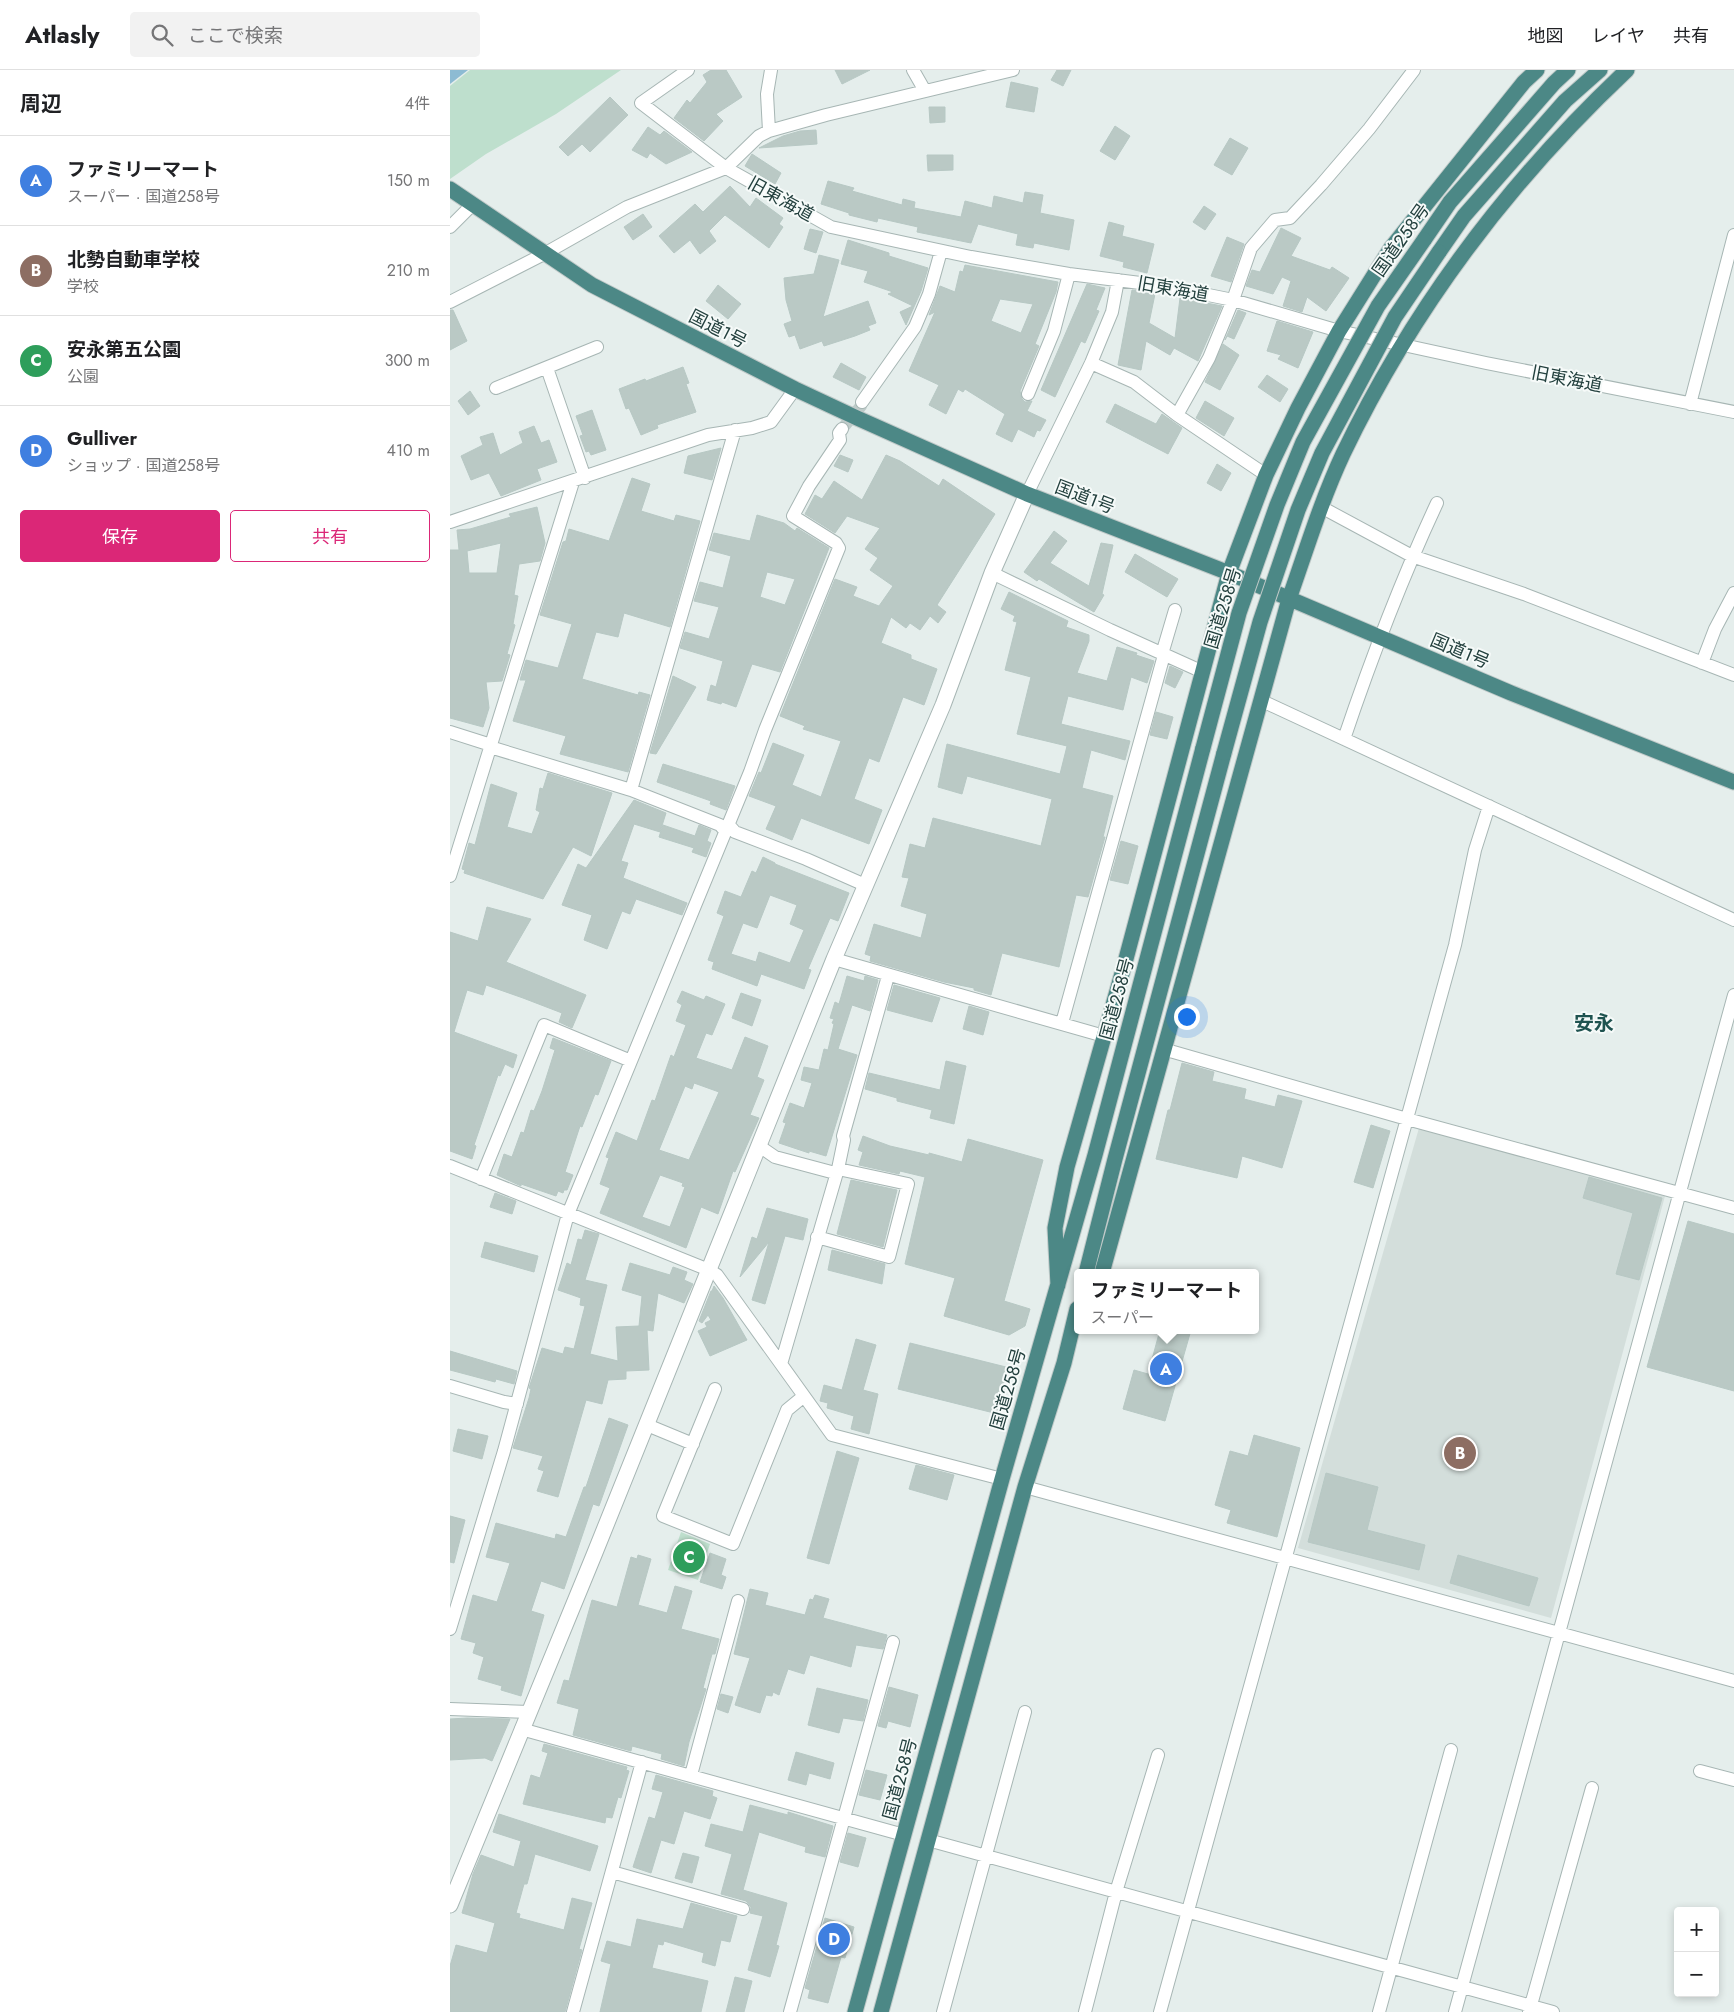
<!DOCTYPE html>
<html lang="ja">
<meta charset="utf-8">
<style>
body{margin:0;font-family:Jost,"Noto Sans JP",sans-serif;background:#f2f2f2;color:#202124}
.controls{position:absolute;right:15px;bottom:15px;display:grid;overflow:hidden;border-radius:5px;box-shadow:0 2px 8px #0003}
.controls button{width:45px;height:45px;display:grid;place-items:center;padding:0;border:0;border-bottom:1px solid #e0e0e0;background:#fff;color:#202124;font:25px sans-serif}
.you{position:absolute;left:736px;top:946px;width:18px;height:18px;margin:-12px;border:4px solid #fff;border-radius:50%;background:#1a73e8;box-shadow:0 0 0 8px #1a73e833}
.badge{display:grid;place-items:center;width:32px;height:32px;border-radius:50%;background:#db2777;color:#fff;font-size:16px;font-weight:700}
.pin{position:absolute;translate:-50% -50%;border:2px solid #fff;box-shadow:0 1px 5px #0006}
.popup{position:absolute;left:624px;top:1199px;width:185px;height:65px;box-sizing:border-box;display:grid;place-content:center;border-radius:5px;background:#fff;filter:drop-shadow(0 1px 4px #0005);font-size:16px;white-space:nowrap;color:#757577}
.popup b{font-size:19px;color:#202124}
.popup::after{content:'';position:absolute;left:50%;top:100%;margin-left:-10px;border:10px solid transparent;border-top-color:#fff}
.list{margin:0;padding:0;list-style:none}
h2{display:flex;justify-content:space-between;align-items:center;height:65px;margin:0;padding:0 20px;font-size:21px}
h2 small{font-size:16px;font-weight:400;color:#757577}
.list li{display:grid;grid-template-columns:32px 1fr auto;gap:15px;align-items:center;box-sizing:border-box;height:90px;padding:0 20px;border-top:1px solid #e0e0e0}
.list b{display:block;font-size:19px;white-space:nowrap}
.list p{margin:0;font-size:16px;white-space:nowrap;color:#757577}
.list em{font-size:16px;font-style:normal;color:#757577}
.actions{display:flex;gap:10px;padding:15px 20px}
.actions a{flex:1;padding:11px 0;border:1px solid #db2777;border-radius:5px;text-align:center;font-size:18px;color:#db2777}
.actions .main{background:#db2777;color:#fff}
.icon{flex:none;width:28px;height:28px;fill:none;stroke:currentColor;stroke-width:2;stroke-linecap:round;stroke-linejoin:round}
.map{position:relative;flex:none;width:1284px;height:1942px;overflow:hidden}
header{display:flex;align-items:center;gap:30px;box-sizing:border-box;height:70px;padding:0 25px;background:#fff;border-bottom:1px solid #e0e0e0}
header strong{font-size:24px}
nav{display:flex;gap:28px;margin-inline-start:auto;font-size:18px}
.search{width:350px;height:45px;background:#f2f2f2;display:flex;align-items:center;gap:12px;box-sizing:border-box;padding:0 18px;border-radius:5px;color:#757577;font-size:19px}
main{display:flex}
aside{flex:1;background:#fff}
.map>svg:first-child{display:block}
.built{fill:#d3dedb}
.green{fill:#bedfcd}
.water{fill:#8dbbd3}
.building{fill:#bac9c5;stroke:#b7c8c4;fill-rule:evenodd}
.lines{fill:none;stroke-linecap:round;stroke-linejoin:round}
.minor-tunnel{stroke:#becbc9;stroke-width:12;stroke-dasharray:12 6;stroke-linecap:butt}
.minor-casing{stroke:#a7b6b4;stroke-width:14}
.tertiary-casing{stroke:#a7b6b4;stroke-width:17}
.trunk-casing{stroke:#c1cac9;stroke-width:17}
.minor{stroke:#fff;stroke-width:12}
.tertiary{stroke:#fff;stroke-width:15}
.trunk{stroke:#4c8886;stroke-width:15}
.trunk-bridge-casing{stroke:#c1cac9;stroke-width:17;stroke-linecap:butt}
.trunk-bridge{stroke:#4c8886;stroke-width:15}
.labels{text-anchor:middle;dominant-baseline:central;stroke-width:4;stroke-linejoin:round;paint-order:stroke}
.street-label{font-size:18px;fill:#23403e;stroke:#f6faf9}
.quarter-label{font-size:20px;font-weight:bold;fill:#1f5350;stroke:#f6faf9}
</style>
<header>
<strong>Atlasly</strong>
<div class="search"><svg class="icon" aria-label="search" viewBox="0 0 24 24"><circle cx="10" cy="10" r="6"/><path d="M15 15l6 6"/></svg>ここで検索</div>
<nav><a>地図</a><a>レイヤ</a><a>共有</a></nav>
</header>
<main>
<aside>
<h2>周辺<small>4件</small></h2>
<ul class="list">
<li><span class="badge" style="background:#3f7fe0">A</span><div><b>ファミリーマート</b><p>スーパー · 国道258号</p></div><em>150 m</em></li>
<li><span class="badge" style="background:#8d6e63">B</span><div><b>北勢自動車学校</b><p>学校</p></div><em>210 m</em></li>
<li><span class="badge" style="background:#2e9e5b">C</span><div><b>安永第五公園</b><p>公園</p></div><em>300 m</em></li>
<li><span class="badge" style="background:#3f7fe0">D</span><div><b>Gulliver</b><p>ショップ · 国道258号</p></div><em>410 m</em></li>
</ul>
<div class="actions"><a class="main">保存</a><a>共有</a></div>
</aside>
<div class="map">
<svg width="1284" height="1942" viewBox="0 0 1284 1942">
<rect width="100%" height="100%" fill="#e5eeec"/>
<path class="built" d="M969,1058L1215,1126L1101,1548L848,1478Z"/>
<path class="green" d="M20,0H171L106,44L36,84L0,109V16Z
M231,1462L260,1474L248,1510L218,1500Z"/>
<path class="water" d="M0,0H18L0,14Z"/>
<path class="building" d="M261,0H276L292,27L266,44L273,51L254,71L224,48L237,30L240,33L257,12L253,5Z
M385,0H420L392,14Z
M607,0H621L613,16L601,10Z
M561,12L588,18L584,42L556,37Z
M160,27L178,45L140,82L132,74L118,86L109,77Z
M479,37H495V52L480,53Z
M665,56L680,66L665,90L650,81Z
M198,57L210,65L214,61L242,82L216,94L200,83L197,88L182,80Z
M366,60L367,74L309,78L333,66L350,61Z
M780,68L798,78L782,105L764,95Z
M302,84L331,103L325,114L295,96Z
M477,85H503V100L478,101Z
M378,111L404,118L402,121L452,135L453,129L465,132L464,138L511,147L515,131L542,138L544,126L573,133L575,122L593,125L590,143L624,150L619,180L584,173L583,178L566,175L568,164L528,154L521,173L467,162L468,157L428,148L427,152L399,145V143L371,134Z
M280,116L300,137L306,128L333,148L329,154L333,157L319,178L275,145L259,161L266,171L250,184L240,170L224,183L209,166L245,134L253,142Z
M754,136L766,144L755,160L743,152Z
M193,144L202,157L183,170L174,157Z
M659,152L674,156L672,166L704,174L697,203L673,197L674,192L650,186Z
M831,158L851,168L841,186L880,200L882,197L899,208L876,241L857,227L852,242L833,236L841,211L832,207L823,224L796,216L802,200L810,202Z
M360,159L373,162L366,183L354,179Z
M777,167L794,174L781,212L761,206Z
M398,170L439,183V186L478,198L471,221L456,255L450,242L463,236L438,224L443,222L414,212L418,201L391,194Z
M369,185L389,190L373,247L418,231L426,253L418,256L420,260L405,266L374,276L372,271L350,279L345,265L339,267L334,254L342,251L336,230L334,208L364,204Z
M515,195L608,212L606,222L585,274L589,276L570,321L572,329L575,332L582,331L577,341L596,350L590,361L587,360L584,367L568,359L562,372L546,364L555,344L515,319L513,322L508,319L496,344L479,335L489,315L459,301L485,242L479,245L490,216L505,222L510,201L513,202ZM550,229L583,234L571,263L541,251Z
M637,214L655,218L646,240L649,241L635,273L631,271L605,327L591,320Z
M268,215L291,234L278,249L256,231Z
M682,220L705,224L699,253L725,268L730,228L772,236L748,291L724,278L720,285L696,271L691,300L668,295Z
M0,240H3L17,271L0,280Z
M788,240L796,243L784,269L777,266L775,270Z
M827,251L863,262L848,298L828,289L831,285L817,281Z
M773,274L789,285L770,320L755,312Z
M391,293L416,307L409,320L383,307Z
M233,297L239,313L236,314L246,342L207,355L208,358L191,365L179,338L176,339L169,319L195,309L196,311Z
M817,305L838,319L830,332L808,317Z
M20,321L30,336L18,345L8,331Z
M755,331L784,348L774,366L746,348Z
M665,334L706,354L712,344L732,358L718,384L656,352Z
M142,340L156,380L141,385L139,381L136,382L130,366L133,365L126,346Z
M84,356L91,373L99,370L107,392L87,399L91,410L51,426L39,403L21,410L11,386L33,375L30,367L43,363L50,385L73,373L69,362Z
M271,378L262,410L234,403L238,386Z
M390,385L403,390L398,402L384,396Z
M436,385L450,391L489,416L493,409L545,444L487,535L496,542L488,553L480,546L470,560L460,553L456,558L441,547L431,573L461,585V589L487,599L474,635L453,627L429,692L419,688L404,729L432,740L419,774L351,748L342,770L316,759L326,736L299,726L309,702L311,703L323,673L354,685L342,715L371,727L391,671L353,659L355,656L330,646L385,509L407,517L403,526L429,536L443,516L420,500L428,488L415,479L430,458L397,446L385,463L355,444L365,425L372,429L384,411L412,430Z
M767,394L781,403L771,421L757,413Z
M182,408L200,414L191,441L224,451L226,445L250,451L220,557L174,543L168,567L146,562L132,609L188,625L189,622L200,625L178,702L110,684L116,666L63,651L76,610H70L76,590L108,598L122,554L90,545L113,472L116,471L119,459L159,471Z
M87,437L95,473L90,491L69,494L64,525L68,526L63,554L65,555L57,584L60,585L52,611L36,612L39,638L33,657L0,648V480H9L7,460L20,459L61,447L59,444ZM51,473L47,503H19L17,481Z
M307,445L334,453L345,461L347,458L379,478L330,602L302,594L286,637L272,632L271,634L257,630L261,615L266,617L273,591L230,578L235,562L259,569L269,537L244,531L250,512L273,518L281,486L259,480L264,463L300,471ZM317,502L345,509L335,535L310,527Z
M604,461L617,471L600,493L639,516L651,473L663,475L652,524L654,525L644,542L589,509L587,511L574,502Z
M685,484L728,509L717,527L675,502Z
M559,522L618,551L616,557L639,565V571L627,603L657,611L667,577L687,583L686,585L704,591L697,613L681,607L673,640L618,626L611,654L680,671L675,690L641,680L632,718L663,726L653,767H655L638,827L626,825L609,897L552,883L541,925L524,920V918L494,912L420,891L421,886L415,884L424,854L471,868L477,844L451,836L459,808L452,807L460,774L475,778L483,748L591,776L602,729L517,706L512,724L488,717L497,674L610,704L617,676L567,664L581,607L555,600L567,552L563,551L565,546L551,539Z
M720,596L733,602L725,618L715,613Z
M223,606L246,617L206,684L200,683Z
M706,642L723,647L717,669L700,665Z
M213,694L285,716L276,740L260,734L261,731L207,712Z
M98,703L162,723L141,786L123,777L93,829L14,803L15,800L12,799L19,773L25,775L41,714L67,723L57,757L82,764L90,742L86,740L90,718L93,719Z
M184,730L216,743L210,762L184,754L171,791L178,793L173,808L237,833L232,845L186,829L180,844L172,841L157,879L134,870L142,845L112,835L128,794L136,798Z
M213,755L245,766L249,755L261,760L257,771L261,773L256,787L242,782L244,778L209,767Z
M671,771L688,776L678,814L660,810Z
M313,787L325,793V794L399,823L388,851L380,848L358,899L361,900L354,919L311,904L307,916L262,899L264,892L258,890L274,846L267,843L275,821L291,827L302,801L306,803ZM320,825L347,835L340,854L354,860L340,893L309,882L306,892L281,884L293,853L307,858Z
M37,837L81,849L56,892L136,925L122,958L109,952L112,943L73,928L36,915L33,925L17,920L4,962L67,985L63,998L55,994L50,1006L48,1005L24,1075L26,1076L22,1089L0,1081V862L28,871Z
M397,906L414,911L415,906L428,910L420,941L402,935L388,979L407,985L376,1086L359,1081V1083L329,1073L336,1053L333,1052L340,1033L354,1038L362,1013L351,1010L354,997L369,1000L374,979L378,980L384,954L382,953L384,949L380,948L385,932L389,934Z
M444,915L490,928L482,952L437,940Z
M232,921L254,930L256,926L275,934L262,965L256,963L246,988L282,1000L295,967L318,976L307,1007L314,1010L300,1045L309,1048L285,1102L283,1101L268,1144L251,1137L236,1178L150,1143L160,1118L150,1114L159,1088L156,1087L166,1062L187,1071L202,1030L205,1031L221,985L224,987L236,955L226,951L232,935L227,932ZM244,1013L269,1022L239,1090L209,1080L235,1016L242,1019ZM210,1105L233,1113L232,1116L235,1117L220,1157L192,1147Z
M291,923L311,930L302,956L282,948Z
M519,936L539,942L533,965L513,959Z
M103,968L161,991L148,1025L145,1024L132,1057L130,1056L115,1102L123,1105L117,1120H114L113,1123L108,1121L106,1126L71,1114V1116L47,1105L54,1084L62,1087L71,1062L74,1063L81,1040L84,1041L92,1021L105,980L100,978Z
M496,991L516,996L504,1054L480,1048L482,1040L447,1031V1028L415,1019L419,1003L490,1020Z
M732,993L764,1002L762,1011L796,1019L794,1029L825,1037L828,1025L852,1031L832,1098L792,1086L787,1108L706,1089L718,1040H720Z
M921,1055L940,1061L923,1118L904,1112Z
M413,1066L440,1076L479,1085V1083L512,1092L518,1069L593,1090L554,1231L580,1239L575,1256L559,1265L494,1246L505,1208L455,1194L475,1107L450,1101L449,1104L409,1095L413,1082L408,1080Z
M1139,1107L1212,1128L1189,1210L1166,1204L1183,1143L1133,1128Z
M401,1110L447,1120L433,1177L387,1164Z
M45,1123L66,1131L62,1144L40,1137Z
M317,1138L358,1149L353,1170L335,1166L315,1234L302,1230L319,1172L290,1207L302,1167L307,1169Z
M1238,1151L1284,1164V1321L1197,1297Z
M135,1160L149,1164L135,1210L157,1215L140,1284L168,1291L166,1257L189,1256L192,1226L172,1220L180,1193L220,1205L223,1197L237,1202L234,1210L243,1214L234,1233L208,1223L203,1261L197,1260L199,1300L176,1301V1309L158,1310L152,1334L136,1330L108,1427L87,1421L94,1401L88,1399L93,1386L63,1378L79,1328L81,1319L79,1318L92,1278L113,1284L115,1277L124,1279L135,1236L130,1235L131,1228L108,1220L117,1193L121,1195L128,1169L132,1170Z
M35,1172L88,1186L84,1202L31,1187Z
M382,1180L435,1194L432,1214L378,1200Z
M264,1216L273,1228L297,1270L260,1286L248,1261L257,1257L255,1253L261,1250L258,1245L252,1253L249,1251L261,1221H262Z
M710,1260H741L715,1351L673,1339L684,1300L698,1304Z
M406,1269L426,1275L413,1320L428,1324L419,1364L401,1359L404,1346L377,1338L378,1333L370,1331L374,1315L392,1320Z
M460,1273L560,1298L548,1344L448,1319Z
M0,1281L67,1301L64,1314L46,1309L45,1312L0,1300Z
M159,1348L178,1355L149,1436L143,1434L114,1519L91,1511L81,1541L94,1545L71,1626L51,1620L52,1616L28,1609L34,1587L23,1583L26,1573L11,1569L23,1525L47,1532L60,1493L36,1487L46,1453L105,1469L106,1464L116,1467L134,1417H136Z
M8,1359L38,1366L32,1389L3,1381Z
M804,1365L850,1378L827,1467L777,1453L781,1440L765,1435L780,1381L798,1386Z
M387,1381L409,1388L379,1494L357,1488Z
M466,1395L504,1405L497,1430L459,1419Z
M876,1403L928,1417L917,1460L975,1475L969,1500L858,1472Z
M0,1446L15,1450L4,1493L0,1492Z
M260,1483L276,1489L271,1505L276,1507L272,1519L250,1512Z
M188,1485L201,1489L188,1535L217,1543L225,1516L242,1521L231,1559L269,1569L265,1584H262L253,1618L256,1619L239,1672L234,1696L211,1689L212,1684L182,1676L181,1681L123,1665L129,1639L107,1633L114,1610L119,1611L142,1530L167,1537L181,1487L187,1489Z
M1008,1485L1088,1508L1079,1536L1000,1513Z
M300,1519L318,1523L315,1535L355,1545L360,1529L363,1530L365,1525L379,1529L373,1548L437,1565L433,1579L406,1575L401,1597L360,1585L354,1604L338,1599L329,1625L323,1622L322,1626L316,1625L310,1643L285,1635L300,1588L284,1584Z
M439,1617L468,1625L460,1657L438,1651L436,1658L428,1656Z
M367,1618L418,1630L413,1651L393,1648L389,1663L358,1655Z
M271,1624L283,1627L278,1643L267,1639Z
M17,1648L60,1649L42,1691L35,1688L0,1690V1649Z
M94,1674L177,1697L176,1700L179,1701L171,1728L168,1727L162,1748L156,1747L155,1753L73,1734L81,1705L90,1708L98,1683L92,1681Z
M346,1682L384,1693L380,1709L359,1703L356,1715L338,1710Z
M416,1700L437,1705L430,1730L409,1725Z
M206,1705L263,1721L262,1726L267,1728L260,1749L234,1741L224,1774L211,1770L201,1803L183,1797L199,1747L205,1749L213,1722L202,1719Z
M300,1735L338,1745V1742L383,1756L375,1787L355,1782L356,1777L309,1762L293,1820L337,1833L326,1875L329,1876L320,1907L298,1900L313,1846L300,1843L301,1837L296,1831L271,1824L282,1784L255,1776L261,1754L293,1762Z
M49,1744L148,1776L140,1801L85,1784L77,1814H74L66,1843L70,1844L69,1848L114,1860L122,1828L142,1833L129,1879L132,1880L115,1942H0V1896L6,1875L37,1883L45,1853L12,1843L23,1804L31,1785L64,1797L71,1771L43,1762Z
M398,1763L416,1768L408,1797L390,1792Z
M233,1783L249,1787L242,1813L225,1808Z
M241,1833L287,1846L280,1872L271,1870L265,1896L252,1892L254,1883L214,1871L213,1875L208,1874L202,1898L258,1911L251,1942H150L161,1894L151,1891L157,1871L181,1877L187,1849L233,1859Z
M375,1848L404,1857L395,1888L391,1887L378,1933L358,1928L360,1920L355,1918Z
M285,1907L302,1911L294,1942H276Z"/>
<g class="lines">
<path class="minor-tunnel" d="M392,359L411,336L412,332"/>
<defs>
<path id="minor" d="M238,0L191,33L276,98L381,157L521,187L619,204L714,216L783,230L889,261L1036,293L1284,342
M463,0L475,21
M319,61L317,24L321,0
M0,157L23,134
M0,232L94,184L177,137L276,98L309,66L319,61L376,45L563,0
M641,293L684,312L727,345L816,405
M97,298L135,408
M46,318L147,277
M578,324L604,261L619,204
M412,332L465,257L479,224L491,181
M1240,334L1284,165
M727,345L759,288L783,230L801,178L825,150L840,148L871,115L919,59L964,0
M577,424L641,293L662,242L668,210
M871,437L962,486L1074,524L1284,605
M0,452L258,365L302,358L321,352L345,319
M542,503L660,560L753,602
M712,584L725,540
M1252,593L1265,559L1284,523
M810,630L1284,850
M0,662L41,675
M894,669C921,589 951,510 987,433
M40,677L181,720L270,755L275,761
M181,720L285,360
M278,754L285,762L356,789L415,815
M0,806L123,412
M384,889L654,966
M612,953L714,585
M713,979L957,1049L1284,1138
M309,1076L325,1087L385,1103
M0,1096L259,1200L267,1205L382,1365L552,1409
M31,1109L94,955L181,991
M367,1167L439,1187L458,1114L388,1099
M331,1294L388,1099L394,1070L393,1066L438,906
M0,1316L54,1332L67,1334
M265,1319L213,1446L283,1474L337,1340L354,1326
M197,1355L243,1374
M575,1417L1284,1611
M0,1559L54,1381L118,1144L300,702L315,660L389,478L386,473L343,446L359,416L390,370L389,363L392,359
M0,1639L79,1642
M71,1659L454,1765
M1250,1701L1284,1710
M241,1705L288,1531
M478,1770L1103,1942
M162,1802L293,1839
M123,1942L192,1692
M340,1942L443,1572
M493,1942L575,1642
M635,1942L666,1822L708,1685
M710,1942L1005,875L1025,780L1039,736
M929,1942L1001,1680
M1005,1942L1284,925
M1079,1942L1142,1718"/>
<path id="tertiary" d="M0,1835L144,1485L384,889L493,635L542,503L577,424"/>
<path id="trunk" d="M0,119L142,215L345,319L407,348L577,424L779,503L1061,623L1284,712
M974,170L1000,132L1104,13L1118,0
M989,182L1014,146L1115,31L1150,0
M636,1203L665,1089L774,683
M652,1203L839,529C856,481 871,431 893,384C963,238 1060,110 1177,0
M608,1215L605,1158L617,1097L673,900L779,503L816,405L848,338L889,261L941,178L1074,12L1087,0
M405,1942L552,1409L645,1085L753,678
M431,1942L575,1417L614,1293L627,1239"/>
</defs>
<use href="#minor" class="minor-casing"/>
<use href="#tertiary" class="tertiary-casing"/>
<use href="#trunk" class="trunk-casing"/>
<use href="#minor" class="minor"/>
<use href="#tertiary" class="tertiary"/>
<use href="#trunk" class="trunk"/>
<defs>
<path id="trunk-bridge" d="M753,678L789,543L827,435L853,372L928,236L974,170
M774,683L810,552L848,440L872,383L945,247L989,182"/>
</defs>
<use href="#trunk-bridge" class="trunk-bridge-casing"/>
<use href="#trunk-bridge" class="trunk-bridge"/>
</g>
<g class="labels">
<g class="street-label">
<text transform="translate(331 129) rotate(29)">旧東海道</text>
<text transform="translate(951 170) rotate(-55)">国道258号</text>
<text transform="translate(723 219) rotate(10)">旧東海道</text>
<text transform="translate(268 259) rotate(27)">国道1号</text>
<text transform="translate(1117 309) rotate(11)">旧東海道</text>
<text transform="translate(635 427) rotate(21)">国道1号</text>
<text transform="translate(773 538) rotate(-73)">国道258号</text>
<text transform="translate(1010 581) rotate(23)">国道1号</text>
<text transform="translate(667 929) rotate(-75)">国道258号</text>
<text transform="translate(558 1319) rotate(-74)">国道258号</text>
<text transform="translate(450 1709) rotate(-75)">国道258号</text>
</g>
<g class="quarter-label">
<text x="1144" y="953">安永</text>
</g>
</g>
</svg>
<div class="controls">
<button>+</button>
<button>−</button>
</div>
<div class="you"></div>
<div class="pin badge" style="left:716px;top:1299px;background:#3f7fe0">A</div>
<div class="popup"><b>ファミリーマート</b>スーパー</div>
<div class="pin badge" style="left:1010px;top:1383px;background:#8d6e63">B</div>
<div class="pin badge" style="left:239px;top:1487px;background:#2e9e5b">C</div>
<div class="pin badge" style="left:384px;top:1869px;background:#3f7fe0">D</div>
</div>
</main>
